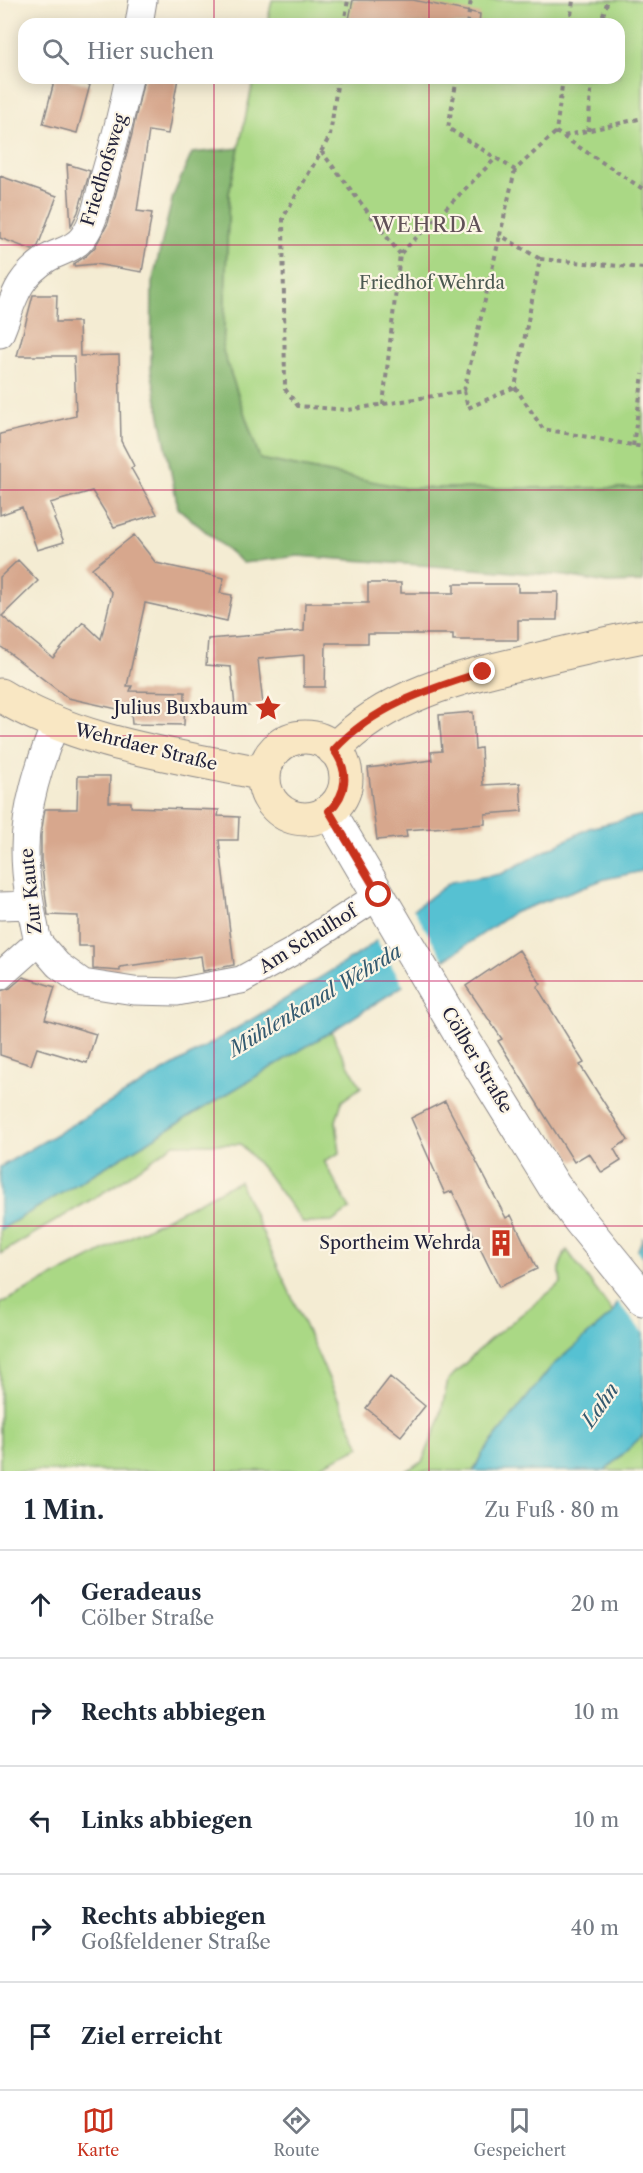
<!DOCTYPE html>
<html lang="de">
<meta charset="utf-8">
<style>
body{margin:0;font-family:"Libre Caslon Text",serif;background:#f2f2f3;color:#1f2937}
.stop{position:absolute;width:18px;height:18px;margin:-14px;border:4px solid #c8321e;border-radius:50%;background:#fff}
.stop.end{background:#c8321e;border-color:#fff;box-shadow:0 2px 6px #0008}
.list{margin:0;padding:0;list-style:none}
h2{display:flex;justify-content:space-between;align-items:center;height:78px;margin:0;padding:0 24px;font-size:26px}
h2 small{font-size:20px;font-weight:400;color:#747a83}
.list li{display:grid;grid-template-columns:39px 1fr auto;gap:18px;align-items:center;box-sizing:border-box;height:108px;padding:0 24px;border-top:2px solid #e0e1e3}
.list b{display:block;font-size:22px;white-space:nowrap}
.list p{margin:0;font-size:20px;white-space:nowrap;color:#747a83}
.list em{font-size:20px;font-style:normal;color:#747a83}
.icon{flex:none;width:33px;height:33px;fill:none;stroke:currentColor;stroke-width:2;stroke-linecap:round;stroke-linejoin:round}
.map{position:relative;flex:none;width:643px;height:1471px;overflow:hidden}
.search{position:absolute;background:#fff;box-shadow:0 3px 15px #0003;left:18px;right:18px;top:18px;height:66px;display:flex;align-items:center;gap:15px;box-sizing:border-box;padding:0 21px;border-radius:18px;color:#747a83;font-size:22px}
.sheet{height:618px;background:#fff}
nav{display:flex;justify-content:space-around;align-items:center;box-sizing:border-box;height:84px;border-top:2px solid #e0e1e3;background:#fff;font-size:16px;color:#747a83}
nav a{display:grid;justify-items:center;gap:3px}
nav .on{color:#c8321e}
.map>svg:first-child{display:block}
.green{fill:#aad885;stroke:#667d60;stroke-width:1.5}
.forest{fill:#87b872;stroke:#546d56;stroke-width:1.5}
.water{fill:#56c1d2;stroke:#3c7286;stroke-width:1.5}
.pier{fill:#f4ecd3}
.building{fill:#d7a78d}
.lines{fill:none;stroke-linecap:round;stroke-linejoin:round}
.minor-casing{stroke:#8b8787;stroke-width:29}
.tertiary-casing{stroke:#8b8787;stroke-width:35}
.secondary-casing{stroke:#8b8787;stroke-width:35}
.path{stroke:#8b8787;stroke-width:4;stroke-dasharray:4.5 4.5;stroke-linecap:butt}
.minor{stroke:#fff;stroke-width:27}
.tertiary{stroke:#fff;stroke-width:33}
.secondary{stroke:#f9e7c3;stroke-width:33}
.route{stroke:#c8321e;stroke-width:8}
.grid{fill:none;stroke:#c2185b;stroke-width:1.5;stroke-opacity:0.55}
.labels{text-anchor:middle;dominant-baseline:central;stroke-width:4.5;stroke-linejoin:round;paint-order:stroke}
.street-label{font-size:18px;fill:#22223b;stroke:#fcf5e5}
.park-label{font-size:18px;fill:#4b5951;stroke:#fcf5e5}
.poi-label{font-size:18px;fill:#22223b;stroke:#fcf5e5;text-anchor:end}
.water-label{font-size:20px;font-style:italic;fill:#345a70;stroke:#fcf5e5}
.quarter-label{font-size:21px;letter-spacing:1.5px;fill:#615158;stroke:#fcf5e5}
</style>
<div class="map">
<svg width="643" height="1471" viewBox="0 0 643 1471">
<rect width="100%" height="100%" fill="#fcf5e5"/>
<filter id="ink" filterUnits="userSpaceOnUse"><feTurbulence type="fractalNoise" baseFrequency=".0167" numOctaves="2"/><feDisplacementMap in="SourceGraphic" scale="12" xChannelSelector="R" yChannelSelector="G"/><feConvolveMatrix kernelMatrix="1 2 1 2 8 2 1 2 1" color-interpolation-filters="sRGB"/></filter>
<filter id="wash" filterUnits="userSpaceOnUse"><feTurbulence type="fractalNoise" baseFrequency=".008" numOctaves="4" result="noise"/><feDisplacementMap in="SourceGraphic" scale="24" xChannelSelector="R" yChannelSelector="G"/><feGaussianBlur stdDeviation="1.35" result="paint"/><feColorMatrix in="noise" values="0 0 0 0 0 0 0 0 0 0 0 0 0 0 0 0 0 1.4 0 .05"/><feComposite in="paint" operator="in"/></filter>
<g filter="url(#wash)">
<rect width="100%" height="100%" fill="#f4ecd3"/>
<path class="green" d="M272,0H643V488H405L260,459L223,351L229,193L254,78H619V24H267Z
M332,1031L336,1043L361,1087L342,1101L336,1121L340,1153L324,1161L350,1209L332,1222L303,1223L268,1175L241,1144H174L114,1186L0,1254V1230Z
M239,1181L360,1447L310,1471H0V1304Z
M567,1250L613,1313L552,1366L482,1454L473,1471H405L422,1462L439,1422L448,1380L488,1341L561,1283C559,1269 559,1262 567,1250Z
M643,1435V1471H605Z"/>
<path class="forest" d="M239,148L229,193L223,351L260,459L405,488H643V582L607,583L566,576L298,556L243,563L178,508L151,370L152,283L173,196L192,153Z"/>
<path class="water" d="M643,815V871L605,879L513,913L453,954L332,1031L0,1230V1167L261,1014L365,950L410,912L451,882L501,874L589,828Z
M643,1237V1435L605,1471H474L482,1454L552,1366L613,1313Z"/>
<path class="pier" d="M412,907L446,963L405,988L375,938Z
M635,1248L643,1257V1333L615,1299Z"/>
<g id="blocks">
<path class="building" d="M353,0H413L480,14L479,24H348Z
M55,78H64L90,85L77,133L43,124Z
M144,78H178L168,134L149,131L137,211L152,213L142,272L95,264L74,266V264L86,256L95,247L108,223L132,134Z
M67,164L90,171L78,212L71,226Z
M0,176L57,196L38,246L32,250L0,238Z
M33,295H57L56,322H79L80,356L119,355L121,441L134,466L131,468L157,514L114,527L92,491L50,503L56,518L54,519L64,542L37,550L22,507L0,515V434L76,416L74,356H17Z
M134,535L156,563L224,578L220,593L232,595L227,621L145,603L127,686H132L130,691L185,692L184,725L132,724L131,712L68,698L0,646V577L18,560L38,581L2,616L53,658L83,622L101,639L112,593L92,568Z
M368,583H401V593H454V584H518V592H558L557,620H518V640H453V634H368V643H326L325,687H304V655L258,659L263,705L235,707L231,667L206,665L208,639L304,631L305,603H368Z
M473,712L475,749L481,748L483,785L520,783L522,811L485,814V824L406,830L407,837L377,840L368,768L432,760L431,752L442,751L439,715Z
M78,776H110L109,802H131V807L219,810L218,816L239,817L238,840H219L234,965L203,971L201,956L120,967V971L93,969V946H78V916L48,915L41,860V835L45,809H77Z
M519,950L541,984L537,987L584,1063L580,1065L628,1140L614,1149L621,1161L602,1173L589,1153L574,1162L498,1041L502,1039L466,986Z
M23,977L55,987L45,1019L96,1034L87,1063L37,1048L31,1065L0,1055V991L10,988Z
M445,1101L506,1218L511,1215L537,1269L499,1287L452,1191L445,1194L411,1118Z
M390,1377L425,1406L401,1436L366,1408Z"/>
</g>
</g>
<g filter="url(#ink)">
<use href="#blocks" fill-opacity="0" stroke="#8b8787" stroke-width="1.5"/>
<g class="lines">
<defs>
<path id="minor" d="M139,24L143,0
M0,334C14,301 14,280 48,258C60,251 75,249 83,237C95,221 98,200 103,181C113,147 122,113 129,78
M0,906L30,905
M38,942L58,965L83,983L134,991L177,992L241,980L292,952L379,895
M0,976L38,942C31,911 25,881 25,849C25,809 40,760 56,723"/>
<path id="tertiary" d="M329,811L460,1034L554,1186L581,1222L643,1298"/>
<path id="secondary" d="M0,695C79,744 174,755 264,774
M264 778a41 41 0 1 1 82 0a41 41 0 1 1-82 0Z
M334,750C385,695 461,677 531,661C569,652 606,643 643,636"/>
</defs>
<use href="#minor" class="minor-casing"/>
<use href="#tertiary" class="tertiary-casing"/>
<use href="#secondary" class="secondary-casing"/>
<path class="path" d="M344,24L348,0
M467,24L471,0
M570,24L573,0
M600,24L608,0
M338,78L330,136L283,218L285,389L298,406L348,410L464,391L468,408L515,387
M457,78L448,128L515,170L556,132
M563,78L556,132L643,189
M588,131L592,78
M564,136L643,118
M321,151L400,254
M515,170L500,235L540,259
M643,268L540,259L515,387L543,429L643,447
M464,391L500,235
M383,405L400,254L496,158
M633,446L643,374"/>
<use href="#minor" class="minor"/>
<use href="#tertiary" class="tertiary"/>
<use href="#secondary" class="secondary"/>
</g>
</g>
<g class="lines" filter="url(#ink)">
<path class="route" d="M379,895L329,811C348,793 349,771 334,750C374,706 429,689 483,672"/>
</g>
<path class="grid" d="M214,0V24M429,0V24M214,78V1471M429,78V1471M0,245H643M0,490H643M0,736H643M0,981H643M0,1226H643"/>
<defs>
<symbol id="sight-bare" viewBox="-9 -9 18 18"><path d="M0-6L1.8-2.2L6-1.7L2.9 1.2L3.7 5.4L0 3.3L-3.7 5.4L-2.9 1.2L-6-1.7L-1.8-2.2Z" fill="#c8321e" stroke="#fcf5e5" stroke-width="2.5" paint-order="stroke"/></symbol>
<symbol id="building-bare" viewBox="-9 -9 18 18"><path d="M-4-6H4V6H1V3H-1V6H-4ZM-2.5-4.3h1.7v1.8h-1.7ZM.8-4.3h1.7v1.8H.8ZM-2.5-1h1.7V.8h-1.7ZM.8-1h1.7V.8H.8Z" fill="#c8321e" stroke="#fcf5e5" stroke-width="2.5" paint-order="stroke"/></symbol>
</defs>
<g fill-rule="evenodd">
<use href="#sight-bare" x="249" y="689" width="38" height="38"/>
<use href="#building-bare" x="482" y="1224" width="38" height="38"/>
</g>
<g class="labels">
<g class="street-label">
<text transform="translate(104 170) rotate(-73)">Friedhofsweg</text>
<text transform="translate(146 747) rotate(14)">Wehrdaer Straße</text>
<text transform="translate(31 891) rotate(-96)">Zur Kaute</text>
<text transform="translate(308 939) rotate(-32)">Am Schulhof</text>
<text transform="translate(477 1060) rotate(59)">Cölber Straße</text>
</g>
<g class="park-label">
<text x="432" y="283">Friedhof Wehrda</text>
</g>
<g class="poi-label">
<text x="248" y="708">Julius Buxbaum</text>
<text x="481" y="1243">Sportheim Wehrda</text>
</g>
<g class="water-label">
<text transform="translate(315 1000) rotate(-31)">Mühlenkanal Wehrda</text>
<text transform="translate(600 1405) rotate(-55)">Lahn</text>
</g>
<g class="quarter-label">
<text x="428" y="224">WEHRDA</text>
</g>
</g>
</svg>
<div class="stop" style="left:379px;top:895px"></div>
<div class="stop end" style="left:483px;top:672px"></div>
<div class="search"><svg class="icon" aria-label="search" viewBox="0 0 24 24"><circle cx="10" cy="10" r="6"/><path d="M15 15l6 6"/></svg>Hier suchen</div>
</div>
<section class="sheet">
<h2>1 Min.<small>Zu Fuß · 80 m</small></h2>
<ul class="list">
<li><svg class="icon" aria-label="ahead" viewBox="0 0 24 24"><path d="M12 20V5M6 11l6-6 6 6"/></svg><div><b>Geradeaus</b><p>Cölber Straße</p></div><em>20 m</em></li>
<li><svg class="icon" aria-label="right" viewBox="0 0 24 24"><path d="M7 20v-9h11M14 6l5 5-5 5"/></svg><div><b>Rechts abbiegen</b></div><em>10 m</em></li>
<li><svg class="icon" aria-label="left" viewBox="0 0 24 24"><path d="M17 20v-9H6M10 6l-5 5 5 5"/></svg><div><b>Links abbiegen</b></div><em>10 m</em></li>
<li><svg class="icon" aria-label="right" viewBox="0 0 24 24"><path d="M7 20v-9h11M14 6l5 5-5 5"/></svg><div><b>Rechts abbiegen</b><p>Goßfeldener Straße</p></div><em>40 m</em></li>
<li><svg class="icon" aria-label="arrive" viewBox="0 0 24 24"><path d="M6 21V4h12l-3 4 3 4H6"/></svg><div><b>Ziel erreicht</b></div></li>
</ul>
</section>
<nav>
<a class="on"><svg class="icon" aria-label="map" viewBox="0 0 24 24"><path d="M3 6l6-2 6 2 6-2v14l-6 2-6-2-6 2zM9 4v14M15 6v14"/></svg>Karte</a>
<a><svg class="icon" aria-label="directions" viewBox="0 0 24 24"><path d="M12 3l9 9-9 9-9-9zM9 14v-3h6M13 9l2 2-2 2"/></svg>Route</a>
<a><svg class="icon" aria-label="saved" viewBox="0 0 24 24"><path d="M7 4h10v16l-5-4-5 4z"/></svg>Gespeichert</a>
</nav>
